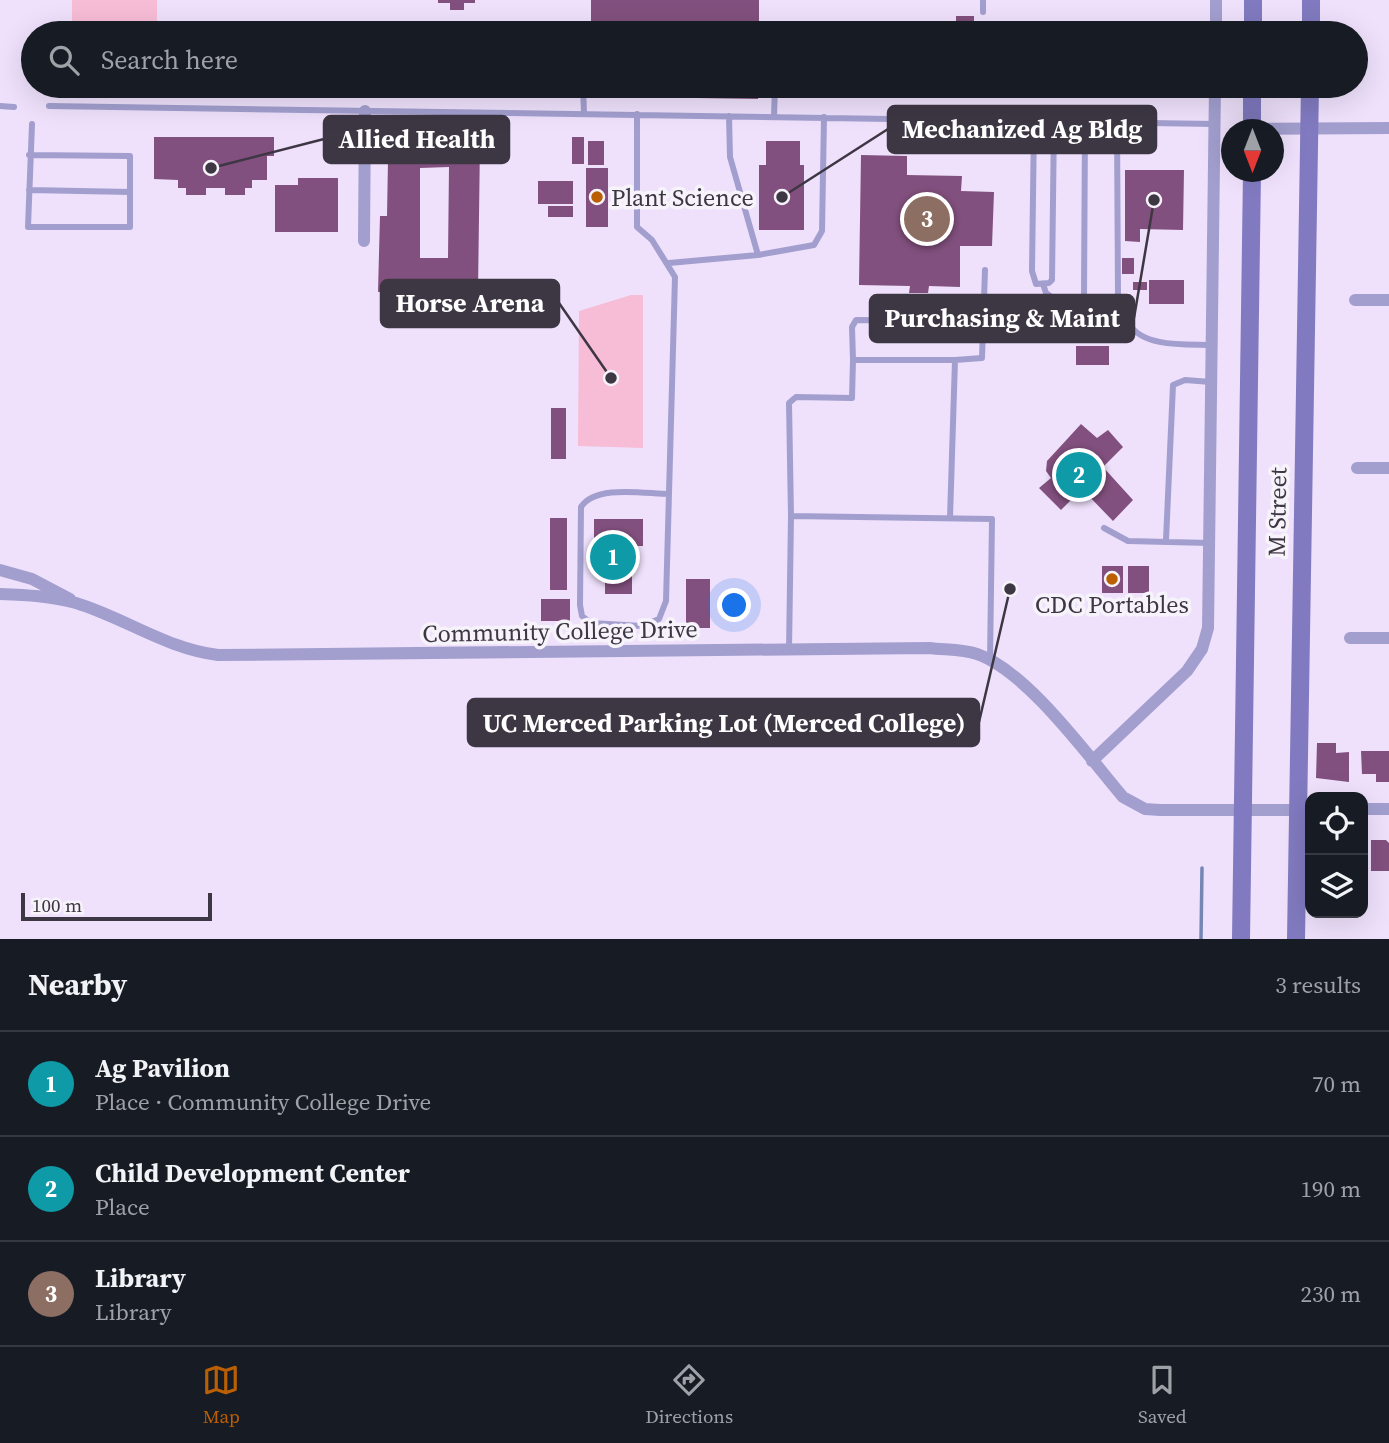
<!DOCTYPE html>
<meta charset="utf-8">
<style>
body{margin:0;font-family:"Source Serif 4",serif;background:#20242c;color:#f1f3f6}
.controls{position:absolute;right:21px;bottom:21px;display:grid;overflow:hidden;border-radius:14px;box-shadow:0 7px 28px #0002}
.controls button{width:63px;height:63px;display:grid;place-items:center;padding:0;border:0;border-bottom:2px solid #363941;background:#171b24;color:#f1f3f6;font:35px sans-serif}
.compass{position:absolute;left:1221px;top:119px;width:63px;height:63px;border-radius:50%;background:#171b24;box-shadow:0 7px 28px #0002;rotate:180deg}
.scale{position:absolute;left:21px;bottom:18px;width:191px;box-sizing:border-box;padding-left:7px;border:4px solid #3d3643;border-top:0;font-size:19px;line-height:24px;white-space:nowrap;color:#3d3643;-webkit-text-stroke:5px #f7f3fa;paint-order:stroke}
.you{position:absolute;left:735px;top:606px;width:24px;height:24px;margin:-18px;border:5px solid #fff;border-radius:50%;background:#1a73e8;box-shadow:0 0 0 10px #1a73e833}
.badge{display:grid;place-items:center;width:46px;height:46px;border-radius:50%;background:#ba5f03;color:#fff;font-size:23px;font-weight:700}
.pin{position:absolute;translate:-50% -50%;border:4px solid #fff;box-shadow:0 2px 7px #0006}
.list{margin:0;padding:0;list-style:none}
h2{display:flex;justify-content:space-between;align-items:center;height:91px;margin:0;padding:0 28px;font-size:30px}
h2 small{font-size:23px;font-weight:400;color:#9ea1a6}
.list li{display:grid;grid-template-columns:46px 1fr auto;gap:21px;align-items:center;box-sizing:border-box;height:105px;padding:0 28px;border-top:2px solid #363941}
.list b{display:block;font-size:26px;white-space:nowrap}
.list p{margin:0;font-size:23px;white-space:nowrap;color:#9ea1a6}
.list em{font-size:23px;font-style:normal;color:#9ea1a6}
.icon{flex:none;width:38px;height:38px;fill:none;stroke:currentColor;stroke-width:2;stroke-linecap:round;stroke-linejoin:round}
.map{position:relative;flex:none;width:1389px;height:939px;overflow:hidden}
.search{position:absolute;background:#171b24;box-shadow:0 7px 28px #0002;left:21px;right:21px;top:21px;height:77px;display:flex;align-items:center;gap:18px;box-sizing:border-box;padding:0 24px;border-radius:38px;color:#9ea1a6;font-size:26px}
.sheet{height:406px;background:#171b24}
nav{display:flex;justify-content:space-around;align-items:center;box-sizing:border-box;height:98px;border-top:2px solid #363941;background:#171b24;font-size:19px;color:#9ea1a6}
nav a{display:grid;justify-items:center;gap:4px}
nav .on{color:#ba5f03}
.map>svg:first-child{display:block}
.green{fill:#f7bcd6}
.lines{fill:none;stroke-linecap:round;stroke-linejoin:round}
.stream{stroke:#7686b4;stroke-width:3.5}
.building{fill:#82507e;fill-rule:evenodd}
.lane{stroke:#a29fcf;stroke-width:6}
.street{stroke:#a29fcf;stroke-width:12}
.secondary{stroke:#817ac0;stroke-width:18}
.poi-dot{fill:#ba5f03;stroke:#f7f3fa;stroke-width:2.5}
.labels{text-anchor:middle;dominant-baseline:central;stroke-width:7;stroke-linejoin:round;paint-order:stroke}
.poi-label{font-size:24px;fill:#3d3643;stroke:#f7f3fa;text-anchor:start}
.street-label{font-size:24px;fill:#3d3643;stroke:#f7f3fa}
.leader{fill:none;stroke:#3d3643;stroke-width:2.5}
.callout-dot{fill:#3d3643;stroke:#f7f3fa;stroke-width:2.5}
.callout{fill:#3d3643;stroke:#3d3643;stroke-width:2.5}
.callout-label{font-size:26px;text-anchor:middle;font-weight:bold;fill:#fff}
</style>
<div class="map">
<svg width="1389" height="939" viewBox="0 0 1389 939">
<rect width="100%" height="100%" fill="#efe1fc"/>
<path class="green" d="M72,0H157V33H72Z
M631,295H643V448L578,446L579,311Z"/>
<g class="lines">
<path class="stream" d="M1201,939L1202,868"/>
</g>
<path class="building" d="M438,0H475V3H464V10H450V3H438Z
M591,0H759V32H591Z
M956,16H974V24H956Z
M637,86H758V99L697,98V92H689V95L637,94Z
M154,137H274V156H267V180H252V188H245V195H225V188H206V195H186V188H178V180L154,179Z
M572,137H584V164H572Z
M401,140L480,142L478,292H412V289L378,292L380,216H387L388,160L385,152L390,145L401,147ZM449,167L448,258H420V168Z
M588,141H604V165H588Z
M766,141H800V165H804V230H759V165H766Z
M861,155L907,156V175L962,176L961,191L994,192L992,246H960V287L929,286L928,293H909L910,286L859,285Z
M586,168H608V227H586Z
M1125,170H1184L1183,230L1140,229V242L1125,241Z
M298,178H338V232H275V185H298Z
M538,181H573V204H538Z
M548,206H573V217H548Z
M1122,258H1134V274H1122Z
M1149,280H1184V304H1149Z
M1133,282H1147V290H1133Z
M1076,346H1109V365H1076Z
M551,408H566V459H551Z
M1081,424L1097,438L1108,430L1123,447L1103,467L1133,500L1113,521L1082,489L1061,510L1039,488L1051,478L1046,471L1047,461Z
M550,518H567V590H550Z
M594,519H643V546H632V594H605V567H594Z
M1102,566H1123V593H1102Z
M1128,566H1149V593H1128Z
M686,579H710V628H686Z
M541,599H570V621H541Z
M1317,743H1336V753L1349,752V782L1316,778Z
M1361,751H1389V782H1376V774H1362Z
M1371,840H1386L1389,843V871H1371Z"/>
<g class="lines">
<path class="lane" d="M983,0V12
M583,86L584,113
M0,106L14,107
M49,106L1214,124
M637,114V227L652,240L675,277L666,601L659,619L642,626L591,623L582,616L580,605L581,507C596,484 646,494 669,494
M729,116L730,157L758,255L814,245L822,231L824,117
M774,117L775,86
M1034,122L1032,271L1036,284L1049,283L1052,280L1054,122
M1085,122L1084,298H1118L1117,123
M29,155L130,156V227H28L32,124
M29,190L130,192
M669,263L758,255
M1043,284L1046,293L1053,298H1084
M1118,298C1121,306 1124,316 1129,324C1144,348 1187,344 1211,345
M853,360L852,327L856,320L984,321
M955,360L982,358L985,270
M791,516L789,403L796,397L852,398L853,360H955L950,518
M1104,528L1128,541L1209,543
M1166,540L1173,385L1185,380L1211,382
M789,650L791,516L992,519L990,660"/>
<path class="street" d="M1216,33V0
M1252,129L1389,128
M364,241L365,111
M1355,300H1389
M1357,468H1389
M0,570L32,579L70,599
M0,594C26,595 51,596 76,603C125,618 167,649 218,655L929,648C945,650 962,649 977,654C1027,671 1088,756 1123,797L1145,809L1160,810H1310
M1350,638H1389
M1092,761L1187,671L1202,649L1208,628L1215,86
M1363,809H1389"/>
<path class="secondary" d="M1253,33V0
M1311,33V0
M1252,130V86
M1241,939L1252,172
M1296,939L1310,86"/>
</g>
<g class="poi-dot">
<circle cx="597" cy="197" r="7"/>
<circle cx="1112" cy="579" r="7"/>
</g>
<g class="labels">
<g class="poi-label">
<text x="611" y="197">Plant Science</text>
<text x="1112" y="604" text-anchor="middle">CDC Portables</text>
</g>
<g class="street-label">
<text transform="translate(1277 512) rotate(-89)">M Street</text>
<text transform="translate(560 631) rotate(-1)">Community College Drive</text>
</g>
</g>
<path class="leader" d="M782 197L888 129M211 168L324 139M611 378L559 303M1154 200L1134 318M1010 589L979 722"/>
<g class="callout-dot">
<circle cx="782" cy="197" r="7"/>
<circle cx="211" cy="168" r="7"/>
<circle cx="611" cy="378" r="7"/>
<circle cx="1154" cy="200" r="7"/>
<circle cx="1010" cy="589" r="7"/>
</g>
<g class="callout">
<rect x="888" y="106" width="268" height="47" rx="7"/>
<rect x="324" y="116" width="185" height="47" rx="7"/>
<rect x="381" y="280" width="178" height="47" rx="7"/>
<rect x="870" y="295" width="264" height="47" rx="7"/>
<rect x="468" y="699" width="511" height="47" rx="7"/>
</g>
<g class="callout-label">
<text x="1022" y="138">Mechanized Ag Bldg</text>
<text x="417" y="148">Allied Health</text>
<text x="470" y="312">Horse Arena</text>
<text x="1002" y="327">Purchasing &amp; Maint</text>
<text x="724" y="732">UC Merced Parking Lot (Merced College)</text>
</g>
</svg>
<div class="controls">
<button><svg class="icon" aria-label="locate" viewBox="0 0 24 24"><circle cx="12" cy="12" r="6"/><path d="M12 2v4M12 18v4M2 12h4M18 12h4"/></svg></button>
<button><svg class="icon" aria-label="layers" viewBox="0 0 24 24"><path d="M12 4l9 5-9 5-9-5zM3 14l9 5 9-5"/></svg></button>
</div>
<svg class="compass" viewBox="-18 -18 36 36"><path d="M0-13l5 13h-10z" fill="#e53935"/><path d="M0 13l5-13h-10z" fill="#9ea1a6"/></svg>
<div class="scale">100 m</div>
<div class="you"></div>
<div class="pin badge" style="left:613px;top:557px;background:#0f9aa8">1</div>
<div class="pin badge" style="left:1079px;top:475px;background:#0f9aa8">2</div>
<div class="pin badge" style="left:927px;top:219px;background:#8d6e63">3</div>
<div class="search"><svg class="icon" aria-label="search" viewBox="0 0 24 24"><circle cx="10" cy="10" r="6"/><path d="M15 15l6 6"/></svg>Search here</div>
</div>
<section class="sheet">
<h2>Nearby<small>3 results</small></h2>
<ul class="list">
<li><span class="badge" style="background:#0f9aa8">1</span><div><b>Ag Pavilion</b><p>Place · Community College Drive</p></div><em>70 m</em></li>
<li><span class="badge" style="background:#0f9aa8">2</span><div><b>Child Development Center</b><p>Place</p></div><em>190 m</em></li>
<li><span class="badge" style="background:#8d6e63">3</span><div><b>Library</b><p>Library</p></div><em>230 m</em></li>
</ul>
</section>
<nav>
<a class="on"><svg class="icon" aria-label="map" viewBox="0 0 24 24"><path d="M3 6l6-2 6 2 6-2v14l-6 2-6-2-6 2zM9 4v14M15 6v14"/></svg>Map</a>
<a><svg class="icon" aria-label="directions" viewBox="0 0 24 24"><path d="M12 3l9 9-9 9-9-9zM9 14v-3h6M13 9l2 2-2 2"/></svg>Directions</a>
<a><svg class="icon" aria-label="saved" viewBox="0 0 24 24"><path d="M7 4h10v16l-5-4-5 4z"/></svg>Saved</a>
</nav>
